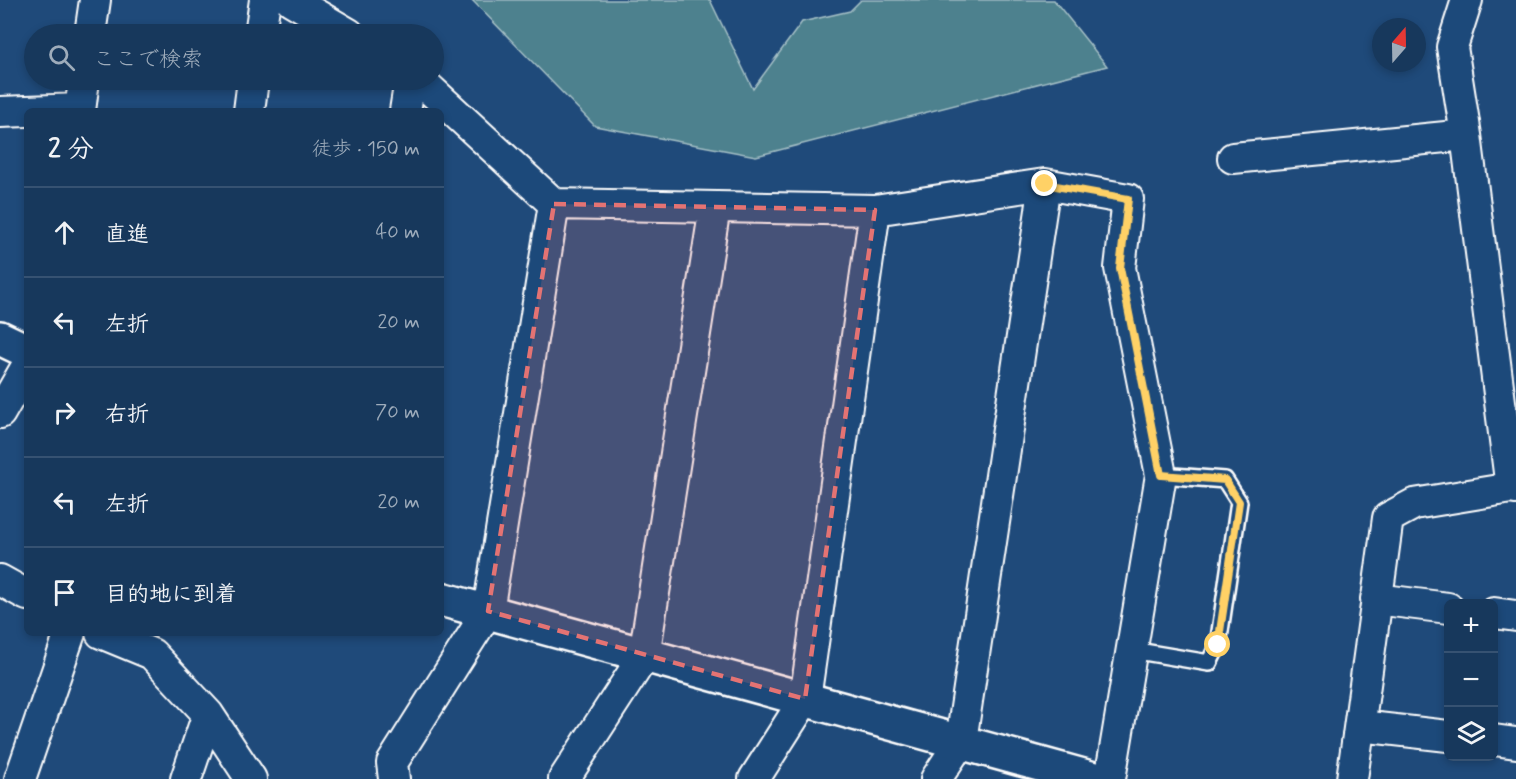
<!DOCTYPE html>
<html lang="ja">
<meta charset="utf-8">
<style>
body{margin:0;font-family:Mynerve,"Klee One",sans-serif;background:#203f62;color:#f1f3f6}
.controls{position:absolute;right:18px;bottom:18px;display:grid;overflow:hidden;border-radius:9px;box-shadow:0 3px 9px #0003}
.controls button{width:54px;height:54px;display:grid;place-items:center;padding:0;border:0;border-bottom:2px solid #365272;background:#17385c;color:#f1f3f6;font:30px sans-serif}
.compass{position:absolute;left:1372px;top:18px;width:54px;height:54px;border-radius:50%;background:#17385c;box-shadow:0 3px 9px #0003;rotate:20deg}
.stop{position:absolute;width:18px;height:18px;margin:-14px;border:4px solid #ffd166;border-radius:50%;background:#fff}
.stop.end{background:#ffd166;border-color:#fff;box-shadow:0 2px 6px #0008}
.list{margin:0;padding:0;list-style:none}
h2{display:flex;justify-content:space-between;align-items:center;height:78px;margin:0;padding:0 24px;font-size:26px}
h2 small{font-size:20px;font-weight:400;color:#9eacbb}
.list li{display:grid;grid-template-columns:39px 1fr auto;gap:18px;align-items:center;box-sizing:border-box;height:90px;padding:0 24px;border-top:2px solid #365272}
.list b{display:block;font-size:22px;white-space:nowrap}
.list em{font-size:20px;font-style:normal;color:#9eacbb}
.icon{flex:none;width:33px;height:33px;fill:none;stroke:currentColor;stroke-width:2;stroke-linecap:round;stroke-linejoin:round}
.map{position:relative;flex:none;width:1516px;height:779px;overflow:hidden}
.search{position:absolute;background:#17385c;box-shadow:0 3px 9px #0003;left:24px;top:24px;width:420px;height:66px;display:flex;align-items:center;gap:15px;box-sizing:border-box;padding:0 21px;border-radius:33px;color:#9eacbb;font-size:22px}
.panel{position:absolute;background:#17385c;box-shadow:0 3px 9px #0003;left:24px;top:108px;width:420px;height:528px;border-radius:9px}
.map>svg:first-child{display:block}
.green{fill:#4d818e;stroke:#a6c0c6;stroke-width:1.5}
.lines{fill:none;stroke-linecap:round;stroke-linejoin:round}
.service-casing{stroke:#fff;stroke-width:20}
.minor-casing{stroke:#fff;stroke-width:34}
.tertiary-casing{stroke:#fff;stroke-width:38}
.service{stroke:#1f4a7a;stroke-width:15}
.minor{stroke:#1f4a7a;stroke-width:30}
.tertiary{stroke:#1f4a7a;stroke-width:33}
.route{stroke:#ffd166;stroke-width:8}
.marked{fill:#e47373;fill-opacity:0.2;stroke:#e47373;stroke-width:4.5;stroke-dasharray:12 8;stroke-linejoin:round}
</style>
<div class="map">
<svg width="1516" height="779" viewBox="0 0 1516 779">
<rect width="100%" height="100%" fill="#1f4a7a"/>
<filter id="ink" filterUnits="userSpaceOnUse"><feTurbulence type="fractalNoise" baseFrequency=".0167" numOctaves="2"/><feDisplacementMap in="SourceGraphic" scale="12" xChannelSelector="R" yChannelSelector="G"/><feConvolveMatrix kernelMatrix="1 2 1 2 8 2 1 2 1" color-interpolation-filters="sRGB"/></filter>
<g filter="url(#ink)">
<path class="green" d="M472,0H710L753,89L802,22L850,11L861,0H1054L1107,66L756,156L595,126Z"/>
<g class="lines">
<defs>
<path id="service" d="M1132,650L1209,663L1218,645L1239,502L1225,480L1161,475"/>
<path id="minor" d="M291,0L349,34
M1467,0L1452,47L1466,135L1511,488
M90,34L95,0
M260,34L265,0
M420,80L554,204L875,210L1045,184L1128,199L1120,268L1161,475L1110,779
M80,111L84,80
M249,111L253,80
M405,111L410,80
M0,112L80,109
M1233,158L1466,135
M0,413L27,366
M0,580L27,595
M1376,599L1448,608
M1494,613L1516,616
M101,633L152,654L208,714L251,779
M1360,726L1448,736
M1494,740L1516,743
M20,779L70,633
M186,779L208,714
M394,779L392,763L488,611L554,204
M564,779L644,656L715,207
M754,779L805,699L875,210
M936,779L961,741L1045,184
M1352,779L1388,518L1414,504L1511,488L1516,489"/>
<path id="tertiary" d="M0,338L27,351
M441,599L1094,779"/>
</defs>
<use href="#service" class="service-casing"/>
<use href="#minor" class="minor-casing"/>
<use href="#tertiary" class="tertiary-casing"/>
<use href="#service" class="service"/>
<use href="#minor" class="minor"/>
<use href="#tertiary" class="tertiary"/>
</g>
</g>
<g class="lines" filter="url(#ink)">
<path class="route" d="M1045,184L1128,199L1120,268L1161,475L1225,480L1239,502L1218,645"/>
</g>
<path class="marked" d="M554,204L875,210L805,699L488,611Z"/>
</svg>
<div class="controls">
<button>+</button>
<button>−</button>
<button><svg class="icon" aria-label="layers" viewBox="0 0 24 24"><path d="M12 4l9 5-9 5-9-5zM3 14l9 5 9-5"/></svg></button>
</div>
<svg class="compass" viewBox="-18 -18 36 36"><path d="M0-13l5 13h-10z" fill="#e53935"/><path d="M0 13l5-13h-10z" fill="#9eacbb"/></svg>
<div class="stop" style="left:1218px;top:645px"></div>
<div class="stop end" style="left:1045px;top:184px"></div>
<div class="search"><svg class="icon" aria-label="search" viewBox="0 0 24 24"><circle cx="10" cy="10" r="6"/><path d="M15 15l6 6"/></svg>ここで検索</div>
<section class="panel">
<h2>2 分<small>徒歩 · 150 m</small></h2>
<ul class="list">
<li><svg class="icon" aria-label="ahead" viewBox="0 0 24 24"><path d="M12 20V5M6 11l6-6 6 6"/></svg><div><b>直進</b></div><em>40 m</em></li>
<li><svg class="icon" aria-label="left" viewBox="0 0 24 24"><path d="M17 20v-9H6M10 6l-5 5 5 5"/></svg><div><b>左折</b></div><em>20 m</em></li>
<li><svg class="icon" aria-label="right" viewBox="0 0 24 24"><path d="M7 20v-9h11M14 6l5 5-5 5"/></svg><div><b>右折</b></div><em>70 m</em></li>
<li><svg class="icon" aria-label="left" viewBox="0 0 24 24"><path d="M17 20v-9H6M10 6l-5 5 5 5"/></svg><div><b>左折</b></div><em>20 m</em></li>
<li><svg class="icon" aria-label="arrive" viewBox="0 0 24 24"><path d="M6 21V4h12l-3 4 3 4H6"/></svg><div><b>目的地に到着</b></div></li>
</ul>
</section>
</div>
